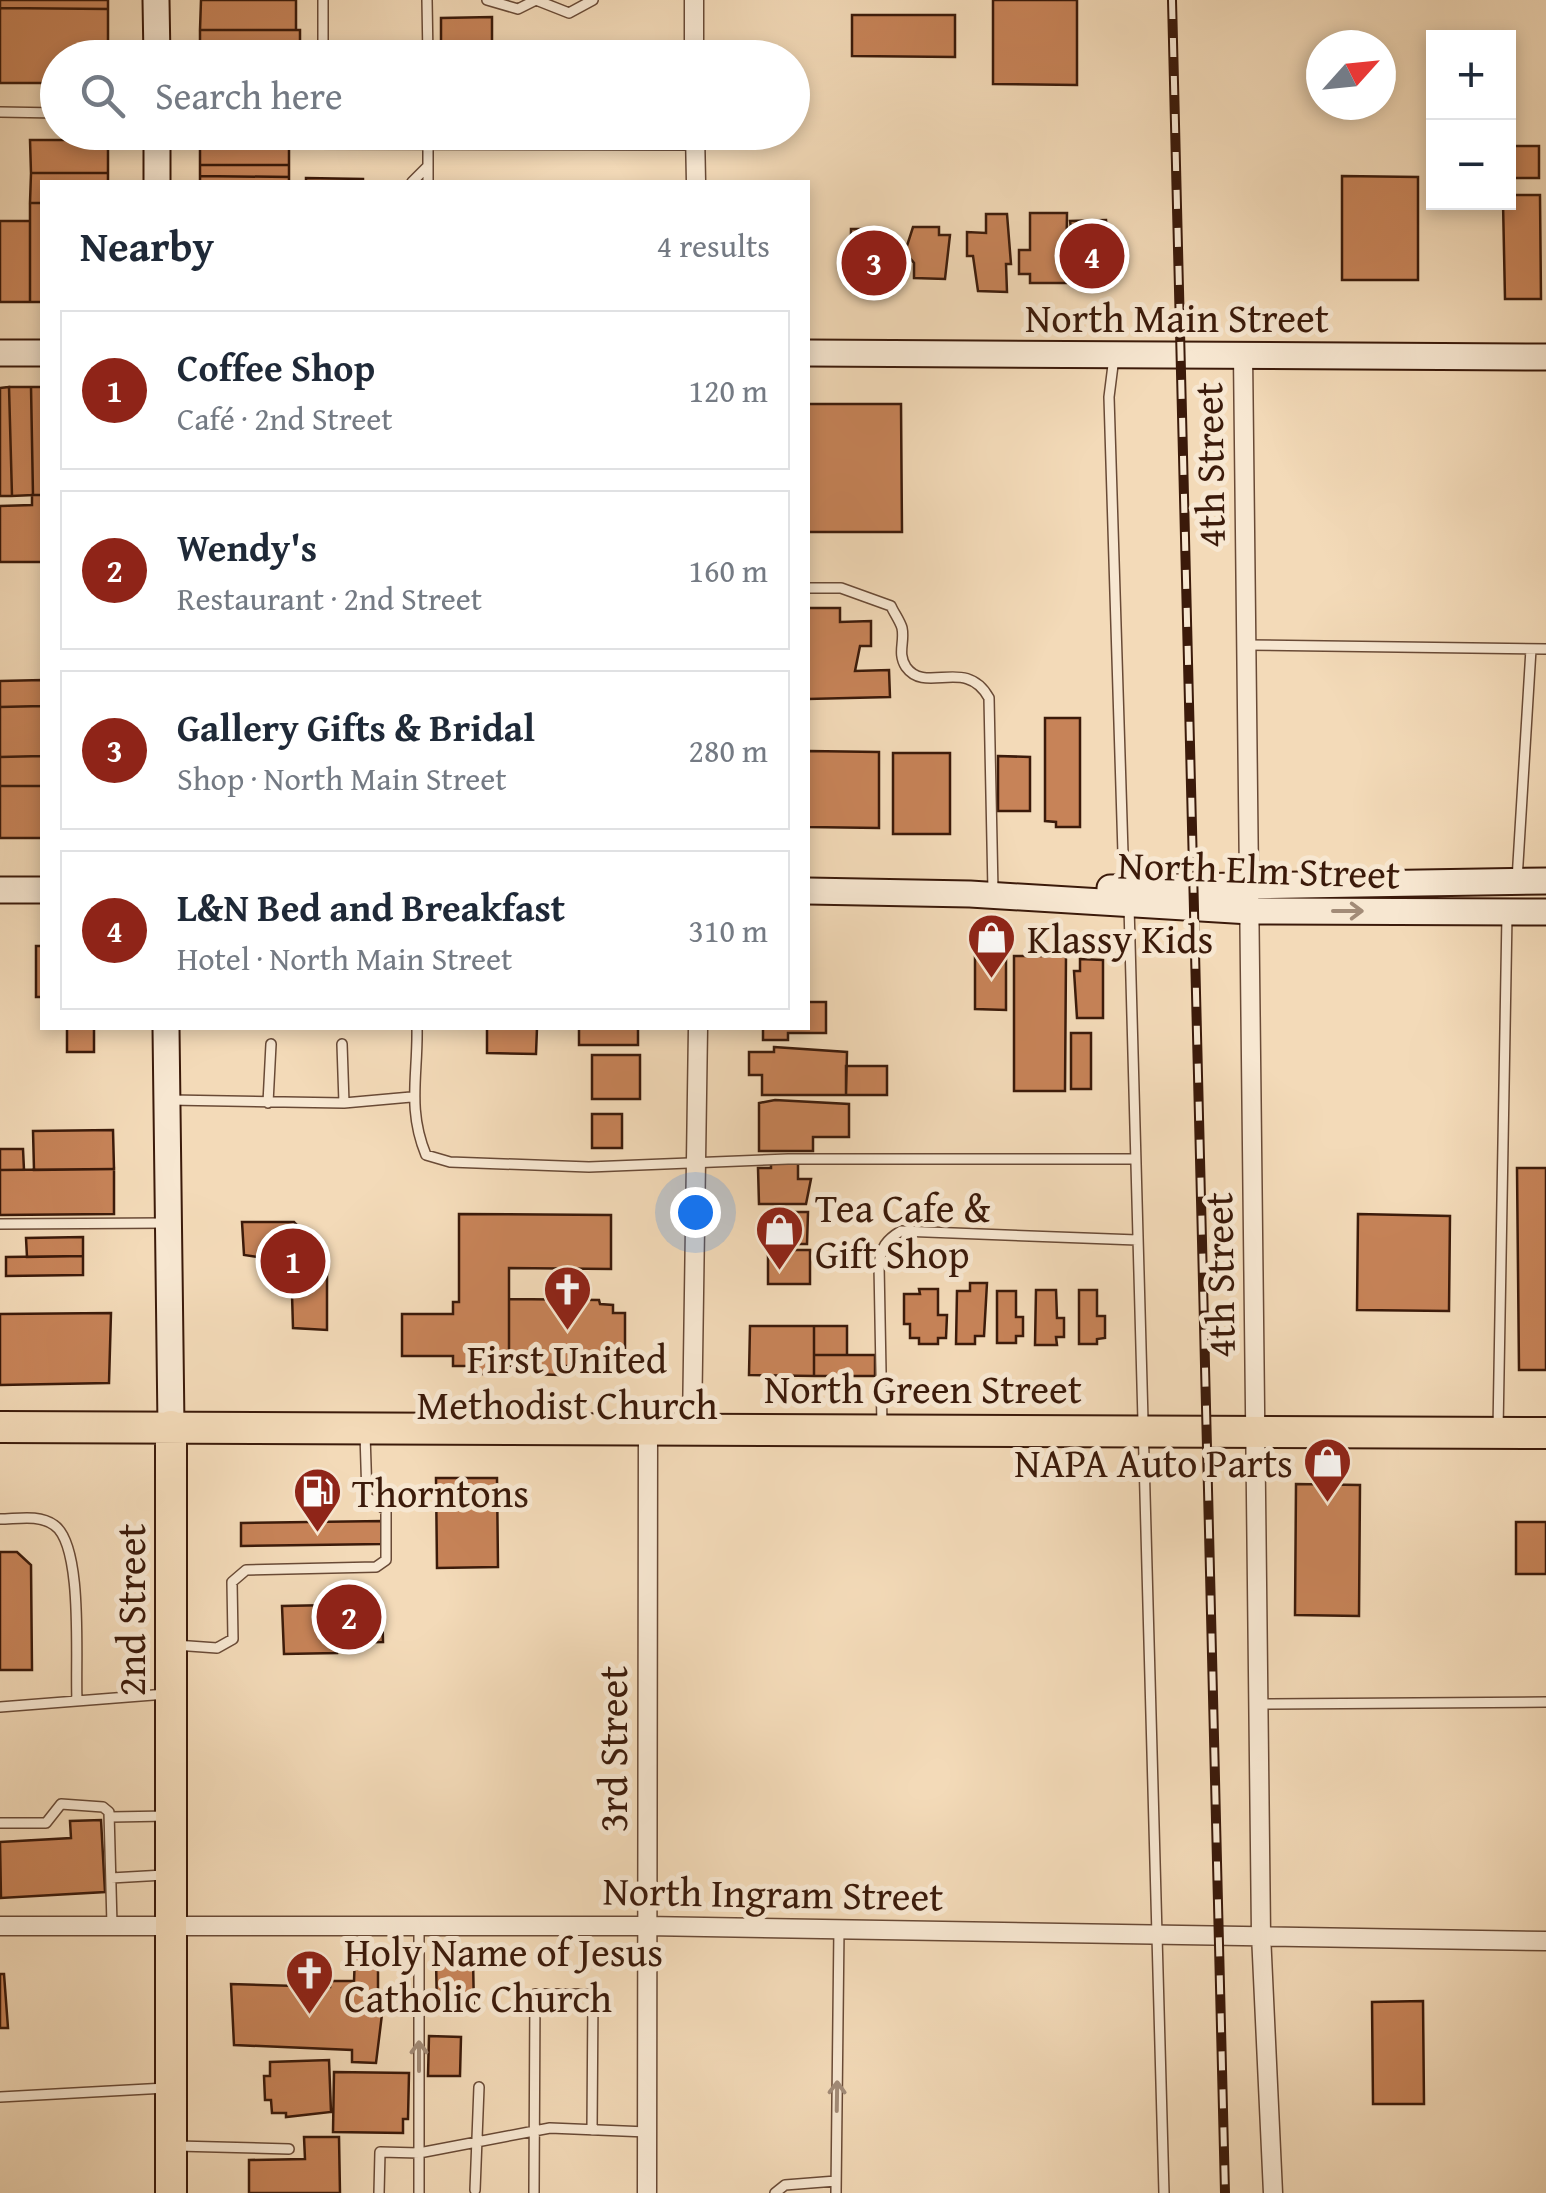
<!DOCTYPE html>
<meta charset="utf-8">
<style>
body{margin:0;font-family:"Gentium Book Plus",serif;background:#f2f2f3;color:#1f2937}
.controls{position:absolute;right:30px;top:30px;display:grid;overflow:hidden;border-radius:0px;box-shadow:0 5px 15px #0003}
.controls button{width:90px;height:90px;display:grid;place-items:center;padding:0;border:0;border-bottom:2px solid #e0e1e3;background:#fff;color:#1f2937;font:50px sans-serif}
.compass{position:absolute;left:1306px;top:30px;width:90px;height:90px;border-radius:50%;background:#fff;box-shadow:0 5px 15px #0003;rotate:63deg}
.you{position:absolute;left:695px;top:1212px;width:35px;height:35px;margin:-25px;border:8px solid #fff;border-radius:50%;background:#1a73e8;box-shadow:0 0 0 15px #1a73e833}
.badge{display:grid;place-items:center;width:65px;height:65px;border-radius:50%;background:#8f2418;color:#fff;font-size:32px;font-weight:700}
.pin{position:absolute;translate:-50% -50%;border:5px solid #fff;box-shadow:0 2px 10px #0006}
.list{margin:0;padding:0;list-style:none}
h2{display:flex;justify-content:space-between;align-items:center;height:130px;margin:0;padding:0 40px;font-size:42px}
h2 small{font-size:32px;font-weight:400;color:#747a83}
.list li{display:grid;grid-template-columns:65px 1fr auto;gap:30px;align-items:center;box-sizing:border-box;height:160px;margin:0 20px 20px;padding:0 20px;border:2px solid #e0e1e3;border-radius:0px}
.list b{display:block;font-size:38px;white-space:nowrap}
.list p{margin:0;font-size:32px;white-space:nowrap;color:#747a83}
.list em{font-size:32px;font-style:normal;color:#747a83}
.icon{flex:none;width:55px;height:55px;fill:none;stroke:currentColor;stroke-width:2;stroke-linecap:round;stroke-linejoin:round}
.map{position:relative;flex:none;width:1546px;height:2193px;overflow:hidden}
.search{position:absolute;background:#fff;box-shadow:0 5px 15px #0003;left:40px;top:40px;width:770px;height:110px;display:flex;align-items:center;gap:25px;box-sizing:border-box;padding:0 35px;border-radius:55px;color:#747a83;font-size:38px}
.panel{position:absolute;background:#fff;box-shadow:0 5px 15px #0003;left:40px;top:180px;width:770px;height:850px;border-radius:0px}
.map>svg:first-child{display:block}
.building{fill:#c78358;stroke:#3b1a0a;stroke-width:2.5}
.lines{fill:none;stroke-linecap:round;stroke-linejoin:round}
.lane-casing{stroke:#694a36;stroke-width:12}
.street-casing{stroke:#694a36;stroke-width:21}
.secondary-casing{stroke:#3b1a0a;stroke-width:29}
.primary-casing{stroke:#3b1a0a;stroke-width:34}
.lane{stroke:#f7e7d1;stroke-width:9}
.street{stroke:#f7e7d1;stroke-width:18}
.secondary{stroke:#f7e7d1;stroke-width:25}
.primary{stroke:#f3dab8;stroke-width:30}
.rail-casing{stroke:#3b1a0a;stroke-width:10}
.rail{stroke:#f7e7d1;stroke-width:6;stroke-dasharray:19;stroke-linecap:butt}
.oneway{stroke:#a28b77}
.labels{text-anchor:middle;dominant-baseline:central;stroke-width:10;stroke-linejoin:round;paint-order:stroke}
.street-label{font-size:40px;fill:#3b1a0a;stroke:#f7e7d1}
.poi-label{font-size:40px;fill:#3b1a0a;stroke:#f7e7d1;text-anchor:start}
</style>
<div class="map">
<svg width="1546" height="2193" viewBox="0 0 1546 2193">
<rect width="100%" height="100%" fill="#f3dab8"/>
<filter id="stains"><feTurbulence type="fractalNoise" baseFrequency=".002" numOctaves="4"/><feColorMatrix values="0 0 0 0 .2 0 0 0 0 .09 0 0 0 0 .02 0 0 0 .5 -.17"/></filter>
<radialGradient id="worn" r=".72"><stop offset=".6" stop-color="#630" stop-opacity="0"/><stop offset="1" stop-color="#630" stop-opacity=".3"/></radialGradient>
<path class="building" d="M0,0H108V9L0,8Z
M201,0H296V30H200Z
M993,0H1077V85L993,84Z
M0,8L108,9V58H58V83H0Z
M852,15H955V57L852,56Z
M492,17V58H441V18Z
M200,30H300V58H200Z
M620,49V58H501V51Z
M200,132H289V165H200Z
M30,140H108V173H31Z
M1508,146H1539V178H1508Z
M200,165H289V177L200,176Z
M31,173H108V182H42V203H30Z
M200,176L289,177V182H200Z
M1342,176L1418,177V280H1342Z
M306,178L363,179V182H306Z
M1508,195H1540L1541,299H1505L1503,202H1508Z
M30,203H42V302H30Z
M1030,213H1067L1066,283H1030V274H1019V250H1030Z
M986,214H1007L1011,264H1006L1007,292L978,291L973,256H967V232L986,233Z
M1106,220L1110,270H1106V283H1079L1070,221Z
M0,221H30V302H0Z
M913,227H939V235H950L945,279L914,278V263L905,252Z
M851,229H883V239L896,240L895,279H859V251H851Z
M9,387L12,496H0V388Z
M9,387H31L33,495L12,496Z
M31,387H42V495H33Z
M808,404H901L902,532H808Z
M32,495H42V562H0V506L32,505Z
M808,608H840V622L871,621V646H860L855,671L889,670L890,697L808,699Z
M42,680V706L0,707V681Z
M42,706V756L0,757V707Z
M1045,718H1080V827H1056V822L1045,821Z
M808,751L879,752V828L808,827Z
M893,753H950V834H893Z
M42,756V786H0V757Z
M998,756L1030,757V811H998Z
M0,786H42V838H0Z
M36,946H42V997H36Z
M975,952L1006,953V1010L975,1009Z
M1014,956H1066L1065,1091H1014Z
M1080,959L1103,960V1018H1077L1074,971H1080Z
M808,1002H826V1033H788V1040H763V1028H808Z
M67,1028H94V1052H67Z
M487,1028H537L536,1054L487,1053Z
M579,1028H638V1045H579Z
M1071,1033H1091V1089H1071Z
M774,1047L847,1052L846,1095H762V1075H749V1052H774Z
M592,1055H640V1099H592Z
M846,1066H887V1095H846Z
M775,1100L849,1104V1137H813V1151H759V1103Z
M592,1114H622V1148H592Z
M113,1130L114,1169L34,1170L33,1131Z
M0,1149H23L24,1170H0Z
M771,1163H798V1179H811L806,1204H759L758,1168H771Z
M1517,1168H1546V1370H1519Z
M114,1169V1214L0,1215V1170Z
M766,1212H808L807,1244H766Z
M459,1214L611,1215V1269L509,1268V1363H493V1374H468V1366H453V1356H402V1314H453V1302H459Z
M1358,1214L1450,1216L1449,1311L1357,1310Z
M242,1222H294L327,1256V1330L293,1328L292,1294L257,1257L244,1255Z
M83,1237V1256L27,1257L26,1238Z
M768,1250H810V1284H768Z
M83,1256V1275L6,1276V1257Z
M970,1283H987L984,1336H975V1344H956L957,1291H970Z
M919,1289H938V1315H947L946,1338H938V1344H919V1338H910V1324H904V1294H920Z
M1036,1290H1056L1057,1318H1064V1337H1056L1057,1345H1035Z
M1079,1290H1097V1316H1105V1338L1097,1339V1344H1079Z
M997,1291H1016V1317H1023V1336H1016V1343H997Z
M509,1299L599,1300L600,1304L613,1305V1313H625V1352H613V1363L599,1366H559V1375L532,1374V1366H509Z
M111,1313L109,1383L0,1385V1314Z
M750,1326H814V1376L749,1375Z
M814,1326H847V1355H814Z
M814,1355H875V1376H814Z
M436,1478H497L498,1567L437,1568Z
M1296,1484L1360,1485L1359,1616L1295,1615Z
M383,1521V1544L241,1546V1523Z
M1516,1522H1546V1574H1516Z
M0,1552H17L31,1565L32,1670H0Z
M382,1604L383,1642L336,1643L337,1653L284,1654L282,1606Z
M101,1820L105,1892L1,1898L0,1842L71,1838L70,1821Z
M355,1956H378V1998H384L376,2063L352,2062V2050L234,2045L231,1984L330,1987V1981H354Z
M473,1958L474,2011L437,2012L436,1959Z
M0,1974H4L8,2028H0Z
M1423,2001L1424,2104H1373L1372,2002Z
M429,2036L461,2037L460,2076H428Z
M329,2060L331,2112L286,2117V2113H272L271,2100H265L264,2076H270V2062Z
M334,2072L409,2073L408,2119H403V2133L333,2132Z
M304,2137H339L340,2193H249V2160L305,2159Z"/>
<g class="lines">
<defs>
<path id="lane" d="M323,0V58
M427,0L428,58
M487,0L518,9L536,0
M536,0L569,13L593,0
M0,112L58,113
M313,132V144L695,145
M428,132V182
M412,182L428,166
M1114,357L1109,397L1124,886
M808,588H841L891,606C894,613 900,621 902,628C905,642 897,653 906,667C926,695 966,656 989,698L993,891
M1246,645L1546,649
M1517,880L1531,649
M1129,906L1164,2193
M417,1028C418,1075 407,1109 426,1155L450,1162L589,1167L788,1159H1135
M342,1044L344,1103
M170,1100L344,1103L411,1097
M268,1103L271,1044
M0,1224L166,1223
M882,1425L879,1265C881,1247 886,1240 901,1231L1137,1240
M1498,1430L1507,915
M0,1519C17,1519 39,1514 54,1525C84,1545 75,1663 77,1700
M175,1645L217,1648L233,1639L232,1582L246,1570L376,1567L386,1560V1510L367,1497L365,1434
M1259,1704L1546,1702
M0,1707L166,1694
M111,1817L168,1816
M0,1823H46L61,1804L103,1807L109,1812L112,1925
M111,1878L164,1875
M0,2097L166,2088
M177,2146L289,2149
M475,2190L479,2087
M534,2192L535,1994H593L592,2130
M379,2193L380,2152L419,2153L550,2128L647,2132
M419,2193V1925
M775,2193L785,2185L836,2181
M836,2193L839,1928"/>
<path id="street" d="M694,0V58
M695,132L696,182
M1243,355L1261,1934L1273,2193
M692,1426L698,1028
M0,1926H646L1546,1941
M647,2193L648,1426"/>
<path id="secondary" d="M156,0L157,58
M157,132V182
M0,353H42
M808,353L1546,357
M1110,888L1546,881
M0,890H42
M808,891L970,894L1250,911L1546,912
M166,1028L171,1426"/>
<path id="primary" d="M0,1427L1546,1433
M171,2193V1426"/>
</defs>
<use href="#lane" class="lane-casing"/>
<use href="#street" class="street-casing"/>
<use href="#secondary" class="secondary-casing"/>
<use href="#primary" class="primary-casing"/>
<use href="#lane" class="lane"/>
<use href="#street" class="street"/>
<use href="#secondary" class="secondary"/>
<use href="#primary" class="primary"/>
<defs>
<path id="rail" d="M1172,0L1225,2193"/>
</defs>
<use href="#rail" class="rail-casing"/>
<use href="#rail" class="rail"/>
</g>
<defs><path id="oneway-shaft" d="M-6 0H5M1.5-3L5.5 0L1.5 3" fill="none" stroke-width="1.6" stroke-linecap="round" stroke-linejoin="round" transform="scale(2.5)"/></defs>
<g class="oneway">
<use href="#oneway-shaft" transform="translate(1348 911)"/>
<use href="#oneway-shaft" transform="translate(419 2056) rotate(-90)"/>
<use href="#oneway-shaft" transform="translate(837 2096) rotate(-89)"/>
</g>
<defs>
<symbol id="shop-pin" viewBox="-11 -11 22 30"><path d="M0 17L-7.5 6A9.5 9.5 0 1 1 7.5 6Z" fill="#8f2418" stroke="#f7e7d1"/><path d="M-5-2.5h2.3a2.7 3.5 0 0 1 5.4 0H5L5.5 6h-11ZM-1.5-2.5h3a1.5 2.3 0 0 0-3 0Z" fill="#fff"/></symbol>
<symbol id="church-pin" viewBox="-11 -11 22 30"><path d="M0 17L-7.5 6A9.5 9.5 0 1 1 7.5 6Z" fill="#8f2418" stroke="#f7e7d1"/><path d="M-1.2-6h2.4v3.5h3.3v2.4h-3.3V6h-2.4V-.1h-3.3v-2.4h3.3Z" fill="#fff"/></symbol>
<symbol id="fuel-pin" viewBox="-11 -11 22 30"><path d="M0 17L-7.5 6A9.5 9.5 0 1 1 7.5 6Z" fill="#8f2418" stroke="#f7e7d1"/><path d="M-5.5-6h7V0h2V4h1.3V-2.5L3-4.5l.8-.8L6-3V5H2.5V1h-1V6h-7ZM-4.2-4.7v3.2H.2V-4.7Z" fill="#fff"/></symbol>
</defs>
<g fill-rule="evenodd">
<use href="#shop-pin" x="964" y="910" width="55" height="75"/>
<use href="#shop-pin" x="752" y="1202" width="55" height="75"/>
<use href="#church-pin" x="540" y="1262" width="55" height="75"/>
<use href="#shop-pin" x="1300" y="1434" width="55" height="75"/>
<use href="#fuel-pin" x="290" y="1464" width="55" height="75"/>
<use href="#church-pin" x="282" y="1946" width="55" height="75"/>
</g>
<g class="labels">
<g class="street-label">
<text x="1177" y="317">North Main Street</text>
<text transform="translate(1209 465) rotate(-91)">4th Street</text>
<text transform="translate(1259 869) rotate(2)">North Elm Street</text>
<text transform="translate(1219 1275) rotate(-91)">4th Street</text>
<text x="923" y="1388">North Green Street</text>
<text transform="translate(130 1610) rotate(-90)">2nd Street</text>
<text transform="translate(612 1749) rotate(-90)">3rd Street</text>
<text transform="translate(773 1893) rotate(1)">North Ingram Street</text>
</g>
<g class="poi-label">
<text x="1027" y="938">Klassy Kids</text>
<text x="815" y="1207">Tea Cafe &amp;<tspan x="815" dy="46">Gift Shop</tspan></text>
<text x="567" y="1358" text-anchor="middle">First United<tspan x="567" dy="46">Methodist Church</tspan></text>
<text x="1293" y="1462" text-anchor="end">NAPA Auto Parts</text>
<text x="352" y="1492">Thorntons</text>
<text x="344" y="1951">Holy Name of Jesus<tspan x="344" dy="46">Catholic Church</tspan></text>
</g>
</g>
<rect width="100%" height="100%" filter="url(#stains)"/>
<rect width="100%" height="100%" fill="url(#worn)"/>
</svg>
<div class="controls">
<button>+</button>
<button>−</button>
</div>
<svg class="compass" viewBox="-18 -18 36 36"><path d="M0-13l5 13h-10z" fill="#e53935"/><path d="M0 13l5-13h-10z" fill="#747a83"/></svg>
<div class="you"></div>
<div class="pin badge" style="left:293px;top:1261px">1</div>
<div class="pin badge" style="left:349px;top:1617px">2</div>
<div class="pin badge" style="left:874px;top:263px">3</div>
<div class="pin badge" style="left:1092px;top:256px">4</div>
<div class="search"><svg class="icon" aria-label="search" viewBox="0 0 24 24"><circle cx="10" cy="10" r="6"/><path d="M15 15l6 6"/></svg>Search here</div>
<section class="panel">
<h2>Nearby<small>4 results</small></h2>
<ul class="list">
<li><span class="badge">1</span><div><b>Coffee Shop</b><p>Café · 2nd Street</p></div><em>120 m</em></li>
<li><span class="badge">2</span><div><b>Wendy's</b><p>Restaurant · 2nd Street</p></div><em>160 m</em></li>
<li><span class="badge">3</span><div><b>Gallery Gifts &amp; Bridal</b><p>Shop · North Main Street</p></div><em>280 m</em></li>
<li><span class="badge">4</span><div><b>L&amp;N Bed and Breakfast</b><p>Hotel · North Main Street</p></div><em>310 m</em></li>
</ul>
</section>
</div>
